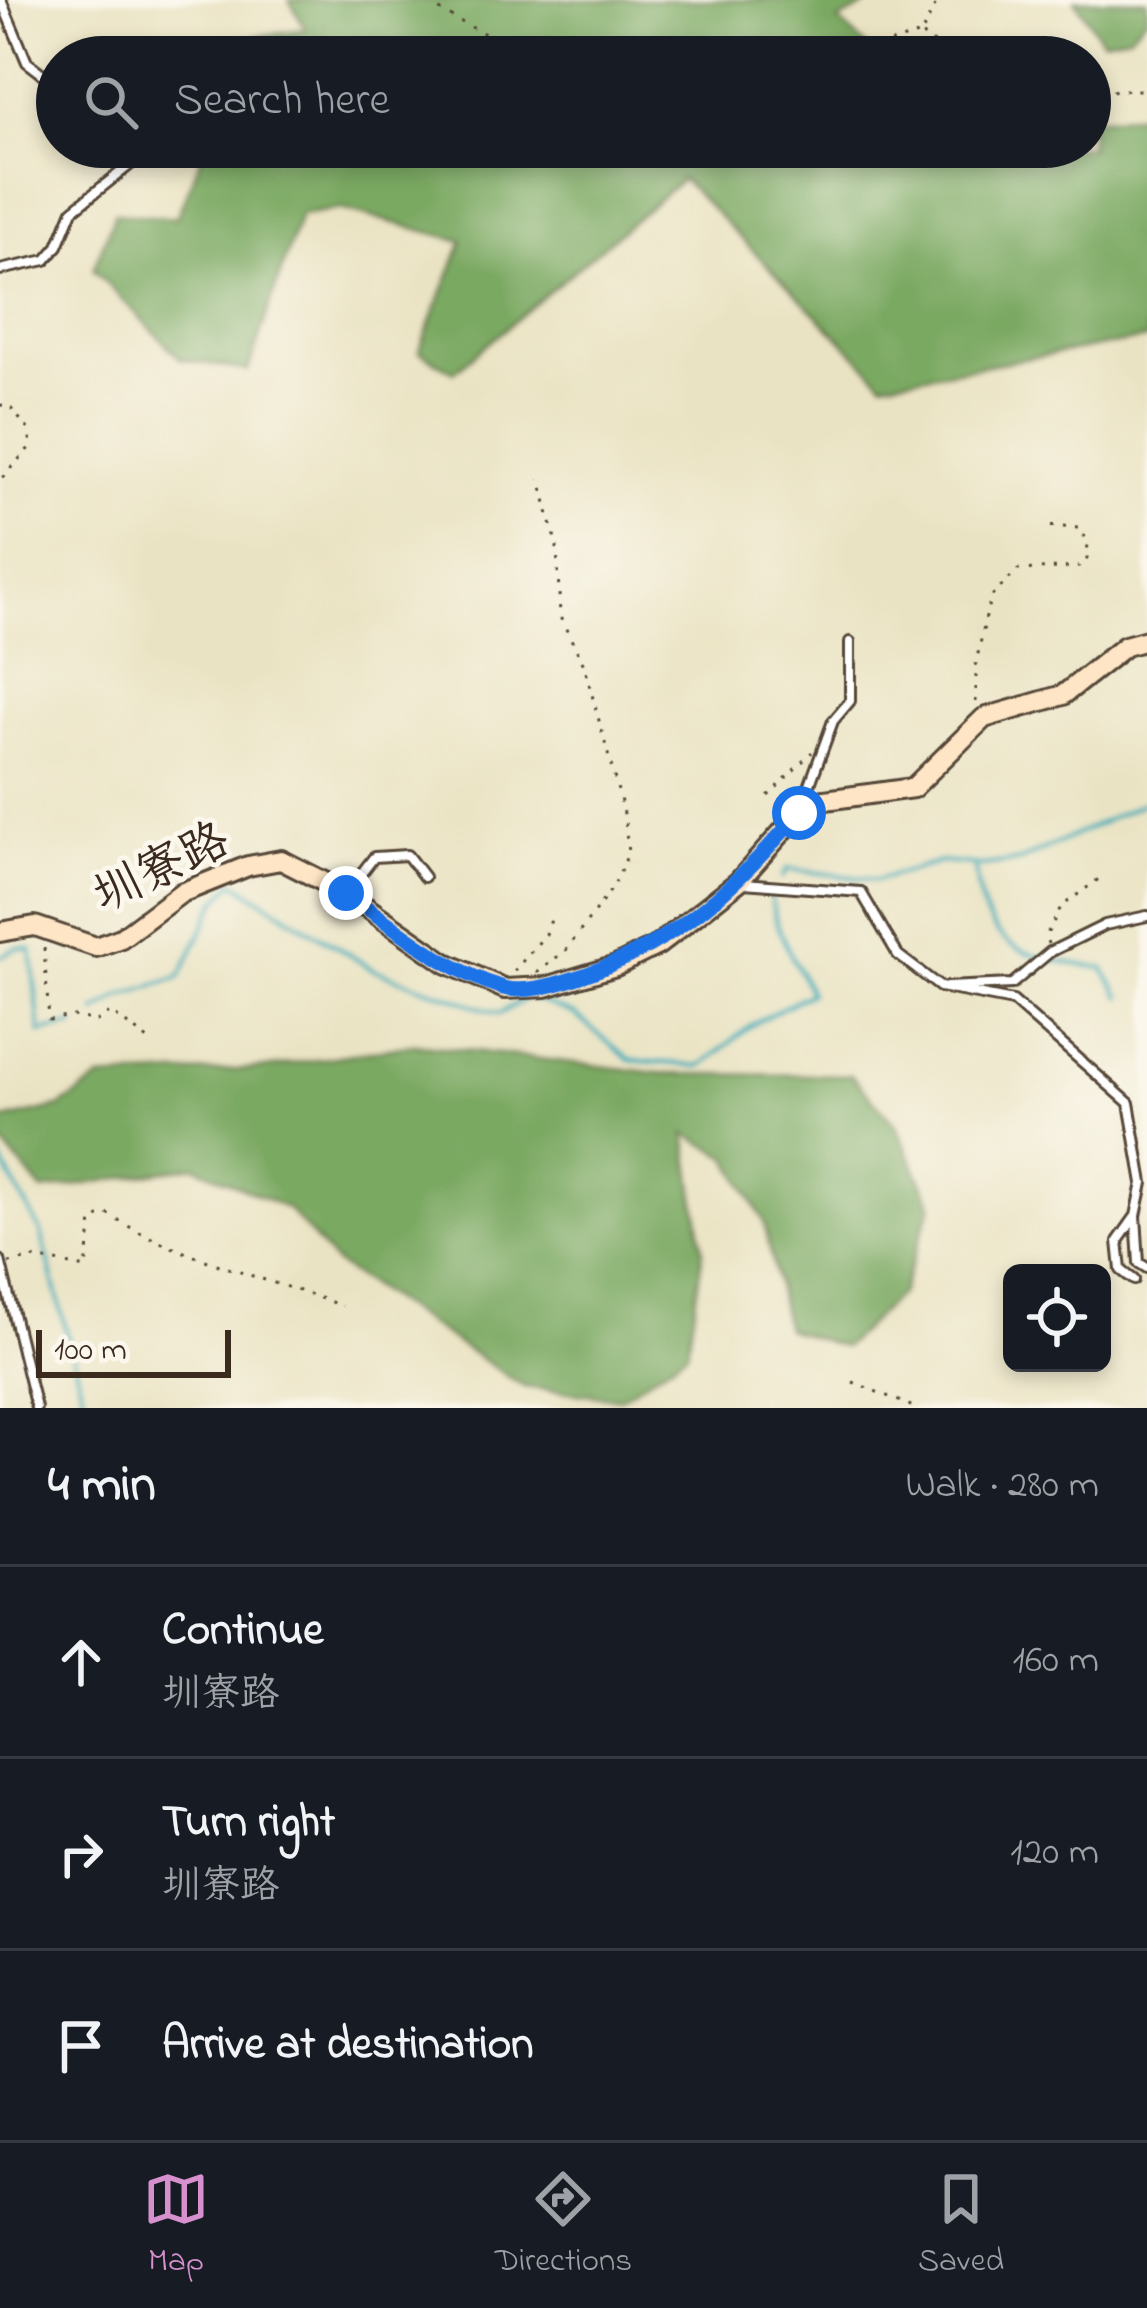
<!DOCTYPE html>
<meta charset="utf-8">
<style>
body{margin:0;font-family:"Indie Flower","LXGW WenKai TC",sans-serif;background:#242831;color:#f1f3f6}
.controls{position:absolute;right:36px;bottom:36px;display:grid;overflow:hidden;border-radius:18px;box-shadow:0 6px 18px #0003}
.controls button{width:108px;height:108px;display:grid;place-items:center;padding:0;border:0;border-bottom:3px solid #363941;background:#171b24;color:#f1f3f6;font:60px sans-serif}
.scale{position:absolute;left:36px;bottom:30px;width:195px;box-sizing:border-box;padding-left:12px;border:6px solid #3b2a1e;border-top:0;font-size:33px;line-height:42px;white-space:nowrap;color:#3b2a1e;-webkit-text-stroke:9px #fbf7ec;paint-order:stroke}
.stop{position:absolute;width:36px;height:36px;margin:-27px;border:9px solid #1a73e8;border-radius:50%;background:#fff}
.stop.end{background:#1a73e8;border-color:#fff;box-shadow:0 3px 12px #0008}
.list{margin:0;padding:0;list-style:none}
h2{display:flex;justify-content:space-between;align-items:center;height:156px;margin:0;padding:0 48px;font-size:51px}
h2 small{font-size:39px;font-weight:400;color:#9ea1a6}
.list li{display:grid;grid-template-columns:78px 1fr auto;gap:36px;align-items:center;box-sizing:border-box;height:192px;padding:0 48px;border-top:3px solid #363941}
.list b{display:block;font-size:45px;white-space:nowrap}
.list p{margin:0;font-size:39px;white-space:nowrap;color:#9ea1a6}
.list em{font-size:39px;font-style:normal;color:#9ea1a6}
.icon{flex:none;width:66px;height:66px;fill:none;stroke:currentColor;stroke-width:2;stroke-linecap:round;stroke-linejoin:round}
.map{position:relative;flex:none;width:1147px;height:1408px;overflow:hidden}
.search{position:absolute;background:#171b24;box-shadow:0 6px 18px #0003;left:36px;right:36px;top:36px;height:132px;display:flex;align-items:center;gap:30px;box-sizing:border-box;padding:0 42px;border-radius:66px;color:#9ea1a6;font-size:45px}
.sheet{height:732px;background:#171b24}
nav{display:flex;justify-content:space-around;align-items:center;box-sizing:border-box;height:168px;border-top:3px solid #363941;background:#171b24;font-size:33px;color:#9ea1a6}
nav a{display:grid;justify-items:center;gap:6px}
nav .on{color:#d690ce}
.map>svg:first-child{display:block}
.forest{fill:#7aa962;stroke:#5a6a40;stroke-width:3}
.lines{fill:none;stroke-linecap:round;stroke-linejoin:round}
.stream{stroke:#3aabb7;stroke-width:4.5}
.lane-casing{stroke:#554637;stroke-width:14}
.secondary-casing{stroke:#554637;stroke-width:24}
.path{stroke:#554637;stroke-width:3;stroke-dasharray:3 9;stroke-linecap:butt}
.lane{stroke:#fff;stroke-width:8}
.secondary{stroke:#fde5c5;stroke-width:18}
.route{stroke:#1a73e8;stroke-width:15}
.labels{text-anchor:middle;dominant-baseline:central;stroke-width:10;stroke-linejoin:round;paint-order:stroke}
.street-label{font-size:48px;fill:#3b2a1e;stroke:#fbf7ec}
</style>
<div class="map">
<svg width="1147" height="1408" viewBox="0 0 1147 1408">
<rect width="100%" height="100%" fill="#fbf7ec"/>
<filter id="ink" filterUnits="userSpaceOnUse"><feTurbulence type="fractalNoise" baseFrequency=".00833" numOctaves="2"/><feDisplacementMap in="SourceGraphic" scale="24" xChannelSelector="R" yChannelSelector="G"/><feConvolveMatrix kernelMatrix="1 2 1 2 8 2 1 2 1" color-interpolation-filters="sRGB"/></filter>
<filter id="wash" filterUnits="userSpaceOnUse"><feTurbulence type="fractalNoise" baseFrequency=".004" numOctaves="4" result="noise"/><feDisplacementMap in="SourceGraphic" scale="48" xChannelSelector="R" yChannelSelector="G"/><feGaussianBlur stdDeviation="2.7" result="paint"/><feColorMatrix in="noise" values="0 0 0 0 0 0 0 0 0 0 0 0 0 0 0 0 0 1.4 0 .05"/><feComposite in="paint" operator="in"/></filter>
<g filter="url(#wash)">
<rect width="100%" height="100%" fill="#eae3c3"/>
<path class="forest" d="M289,0H876L839,21L878,57H162L167,50L306,29Z
M1075,0H1147V17L1129,35L1102,40Z
M1147,114V339L883,382L682,179L454,372L419,351L463,241L341,209L300,215L248,371L181,359L93,270L115,213L176,218L206,147H1090V119Z
M414,1044L667,1074L851,1075L896,1125L932,1204L901,1293L844,1347L786,1329L764,1221L728,1157L686,1134L703,1251L687,1352L620,1398L524,1387L335,1263L288,1209L195,1166L43,1191L0,1141V1121L59,1107L101,1079L267,1068Z"/>
<g class="lines">
<path class="stream" d="M975,867C981,953 1028,957 1103,968L1121,997
M783,877L787,869L877,880L941,862L983,866L1020,861L1147,801
M0,957L17,948L31,949L40,1032L74,1025
M96,1012L121,996L180,977L216,902L234,882L372,969L499,1014L528,997L575,1015L630,1060L701,1066L753,1024L810,993C795,959 776,935 771,898
M0,1158L41,1232L86,1408"/>
</g>
</g>
<g filter="url(#ink)">
<g class="lines">
<defs>
<path id="lane" d="M1,0L27,62L57,85
M0,270L46,260L58,246L73,210L131,164L136,147
M802,806L833,721L850,701V642
M743,883L861,892L898,955L940,987L1013,1001L1129,1103L1143,1183L1136,1216L1139,1263L1147,1268
M347,892L374,857L407,855L424,877
M947,987L1012,984L1050,952L1105,925L1147,916
M0,1260L36,1408
M1134,1280L1121,1270L1118,1241L1135,1217"/>
<path id="secondary" d="M0,932L35,926L96,947L121,938L181,893L248,866L281,860L346,893L446,963L505,989L546,987L616,966L658,945L738,882L799,813L818,801L913,788L984,718L1063,695L1125,646L1147,640"/>
</defs>
<use href="#lane" class="lane-casing"/>
<use href="#secondary" class="secondary-casing"/>
<path class="path" d="M434,0L436,8C475,30 511,50 558,54C600,57 648,44 689,57
M922,35L956,57
M845,57L921,34L938,0
M1090,99L1116,90H1147
M0,405L9,406L29,430L31,446L0,480
M976,702V663L990,598L1018,570L1079,567L1087,559L1088,541L1078,528L1044,526
M768,796L812,752
M1048,944L1046,936L1061,907L1100,878
M44,948L49,1020L73,1016L96,1021L111,1012L148,1040
M514,971L546,934L553,914
M537,973L567,949L613,887L628,854L625,817L584,665L560,617L557,547L540,479
M9,1263L36,1258L86,1268L92,1221L106,1213C178,1259 262,1276 342,1306
M853,1382L916,1408"/>
<use href="#lane" class="lane"/>
<use href="#secondary" class="secondary"/>
</g>
</g>
<g class="lines" filter="url(#ink)">
<path class="route" d="M346,893C395,927 445,970 503,988C522,993 547,987 566,981C666,951 732,892 799,813"/>
</g>
<g class="labels">
<g class="street-label">
<text transform="translate(162 870) rotate(-26)">圳寮路</text>
</g>
</g>
</svg>
<div class="controls">
<button><svg class="icon" aria-label="locate" viewBox="0 0 24 24"><circle cx="12" cy="12" r="6"/><path d="M12 2v4M12 18v4M2 12h4M18 12h4"/></svg></button>
</div>
<div class="scale">100 m</div>
<div class="stop" style="left:799px;top:813px"></div>
<div class="stop end" style="left:346px;top:893px"></div>
<div class="search"><svg class="icon" aria-label="search" viewBox="0 0 24 24"><circle cx="10" cy="10" r="6"/><path d="M15 15l6 6"/></svg>Search here</div>
</div>
<section class="sheet">
<h2>4 min<small>Walk · 280 m</small></h2>
<ul class="list">
<li><svg class="icon" aria-label="ahead" viewBox="0 0 24 24"><path d="M12 20V5M6 11l6-6 6 6"/></svg><div><b>Continue</b><p>圳寮路</p></div><em>160 m</em></li>
<li><svg class="icon" aria-label="right" viewBox="0 0 24 24"><path d="M7 20v-9h11M14 6l5 5-5 5"/></svg><div><b>Turn right</b><p>圳寮路</p></div><em>120 m</em></li>
<li><svg class="icon" aria-label="arrive" viewBox="0 0 24 24"><path d="M6 21V4h12l-3 4 3 4H6"/></svg><div><b>Arrive at destination</b></div></li>
</ul>
</section>
<nav>
<a class="on"><svg class="icon" aria-label="map" viewBox="0 0 24 24"><path d="M3 6l6-2 6 2 6-2v14l-6 2-6-2-6 2zM9 4v14M15 6v14"/></svg>Map</a>
<a><svg class="icon" aria-label="directions" viewBox="0 0 24 24"><path d="M12 3l9 9-9 9-9-9zM9 14v-3h6M13 9l2 2-2 2"/></svg>Directions</a>
<a><svg class="icon" aria-label="saved" viewBox="0 0 24 24"><path d="M7 4h10v16l-5-4-5 4z"/></svg>Saved</a>
</nav>
